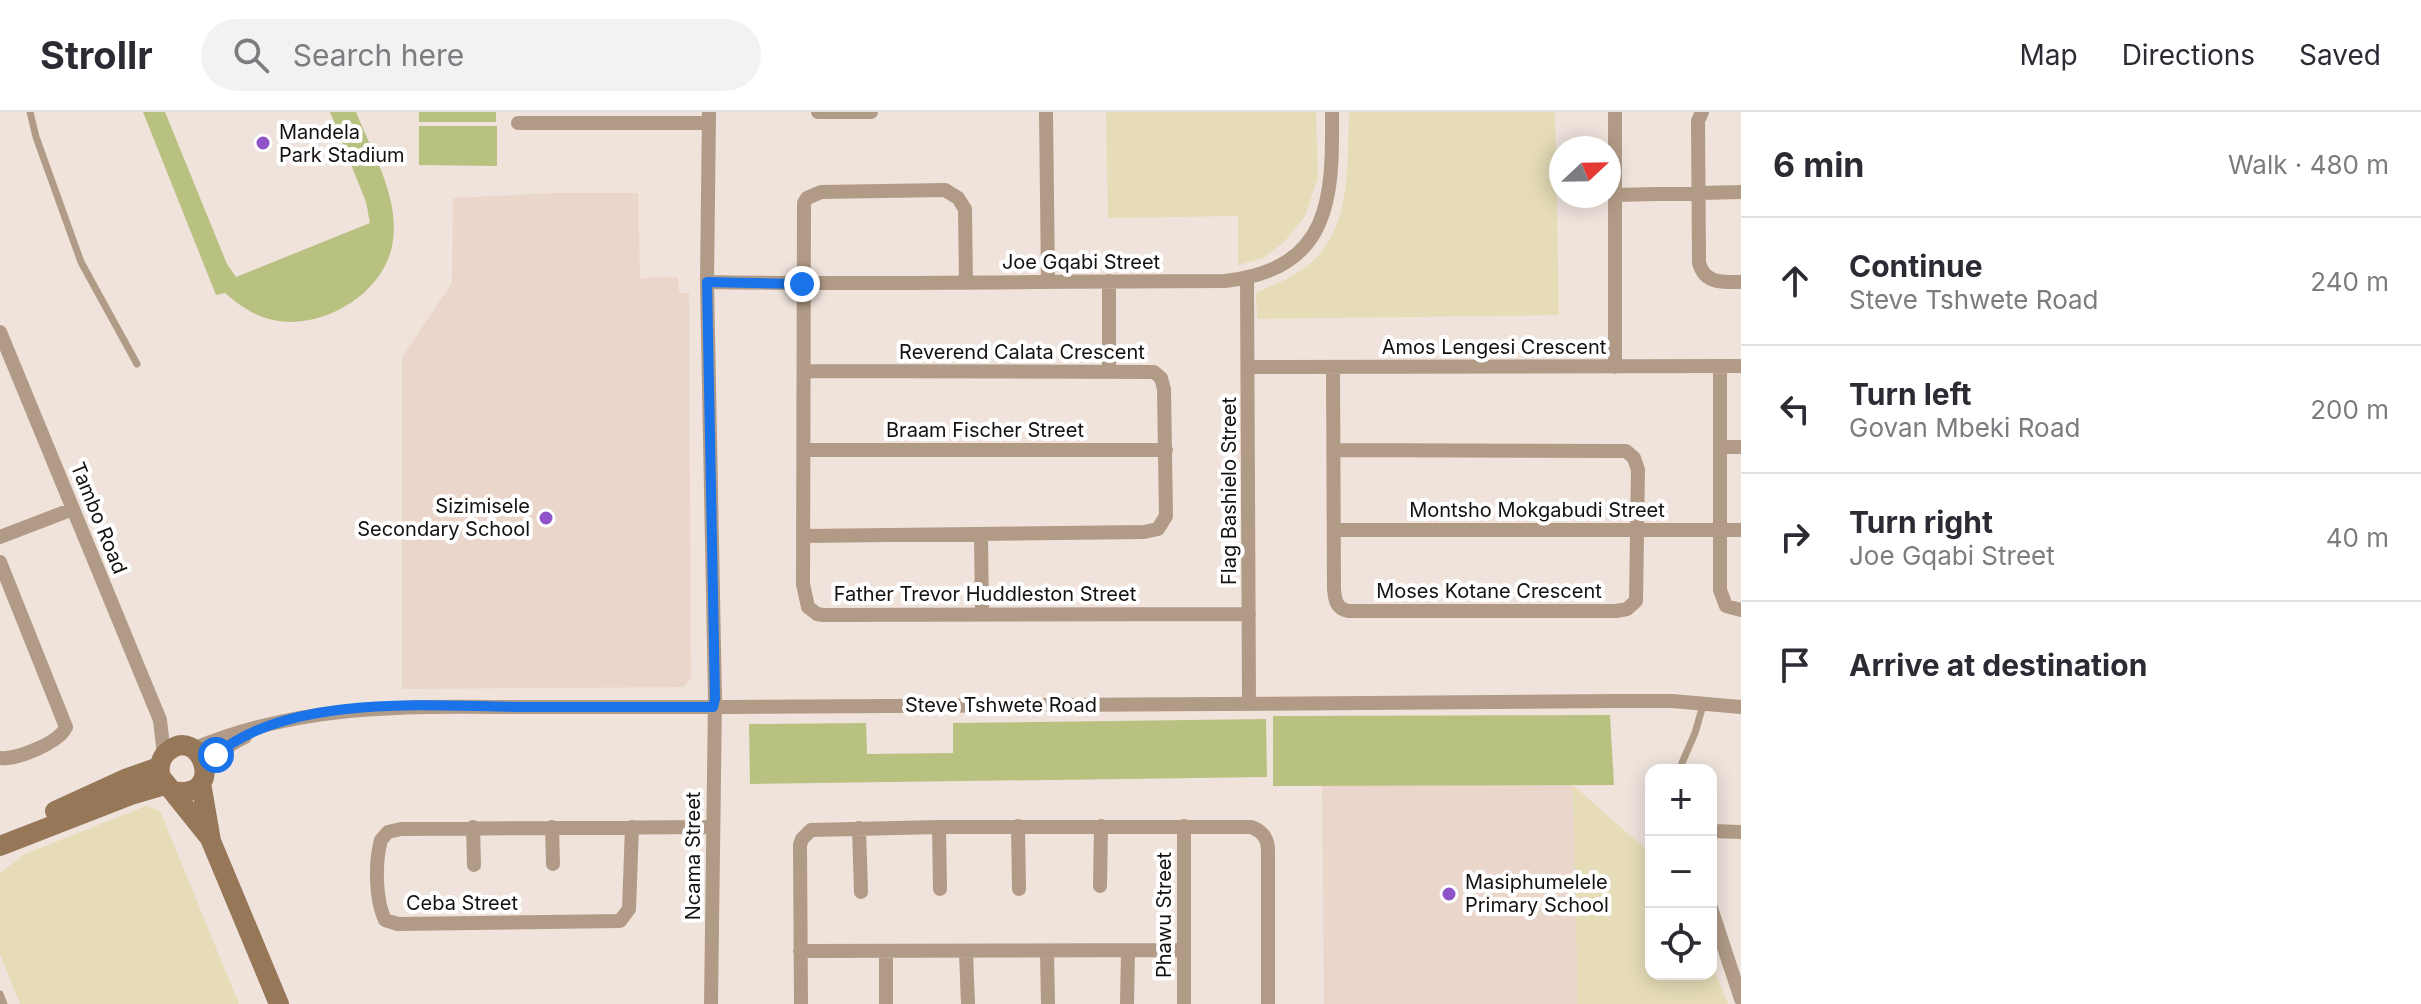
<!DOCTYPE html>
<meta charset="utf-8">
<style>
body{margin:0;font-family:Inter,sans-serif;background:#f2f2f3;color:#2b2b33}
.controls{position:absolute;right:24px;bottom:24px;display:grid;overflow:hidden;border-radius:16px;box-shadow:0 4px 20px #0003}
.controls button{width:72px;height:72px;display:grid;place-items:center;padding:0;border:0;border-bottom:2px solid #e1e1e2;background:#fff;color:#2b2b33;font:40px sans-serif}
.compass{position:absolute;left:1549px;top:24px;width:72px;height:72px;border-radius:50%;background:#fff;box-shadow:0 4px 20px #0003;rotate:68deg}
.stop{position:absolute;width:24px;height:24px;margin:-18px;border:6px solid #1a73e8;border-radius:50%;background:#fff}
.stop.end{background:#1a73e8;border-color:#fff;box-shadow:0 2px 8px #0008}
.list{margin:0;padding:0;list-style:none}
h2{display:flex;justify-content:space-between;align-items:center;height:104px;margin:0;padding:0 32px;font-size:34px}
h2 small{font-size:26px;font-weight:400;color:#7c7c81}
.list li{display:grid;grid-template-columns:52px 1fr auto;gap:24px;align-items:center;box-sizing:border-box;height:128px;padding:0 32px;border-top:2px solid #e1e1e2}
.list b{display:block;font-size:30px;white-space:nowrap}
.list p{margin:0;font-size:26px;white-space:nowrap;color:#7c7c81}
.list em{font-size:26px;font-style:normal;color:#7c7c81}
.icon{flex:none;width:44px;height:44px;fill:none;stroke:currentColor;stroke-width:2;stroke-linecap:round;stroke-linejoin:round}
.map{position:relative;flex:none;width:1741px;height:892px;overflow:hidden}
header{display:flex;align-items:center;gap:48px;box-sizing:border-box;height:112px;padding:0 40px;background:#fff;border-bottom:2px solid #e1e1e2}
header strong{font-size:38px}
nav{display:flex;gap:44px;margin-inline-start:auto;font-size:28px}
.search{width:560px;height:72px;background:#f2f2f3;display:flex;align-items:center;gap:20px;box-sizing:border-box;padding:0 28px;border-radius:44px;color:#7c7c81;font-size:30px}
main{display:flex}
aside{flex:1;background:#fff}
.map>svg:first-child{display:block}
.built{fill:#ead6cb}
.green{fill:#b9c181}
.sand{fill:#e6dcb7}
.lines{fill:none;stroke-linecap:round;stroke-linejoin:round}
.lane{stroke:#b19b86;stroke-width:7}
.street{stroke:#b19b86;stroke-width:14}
.secondary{stroke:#967758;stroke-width:20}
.route{stroke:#1a73e8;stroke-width:10}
.poi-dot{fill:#8f53c9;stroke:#fff;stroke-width:3}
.labels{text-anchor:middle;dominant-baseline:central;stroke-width:8;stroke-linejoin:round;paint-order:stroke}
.poi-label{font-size:20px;fill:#15110f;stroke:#fff;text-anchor:start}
.street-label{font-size:20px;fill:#15110f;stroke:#fff}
</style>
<header>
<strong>Strollr</strong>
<div class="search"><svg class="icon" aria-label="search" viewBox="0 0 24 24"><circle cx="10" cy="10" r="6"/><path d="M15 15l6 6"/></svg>Search here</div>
<nav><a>Map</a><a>Directions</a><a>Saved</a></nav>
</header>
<main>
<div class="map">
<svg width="1741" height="892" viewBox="0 0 1741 892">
<rect width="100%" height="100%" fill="#efe3dc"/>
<path class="built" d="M555,81H638L640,166L678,165L679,181H689L691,567L683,575L402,577V245L452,171L453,86Z
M1322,672L1573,673L1578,892H1324Z"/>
<path class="green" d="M143,0H165L227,152L236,165L370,111L366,90L330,0H356C372,40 399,84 393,128C387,181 322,219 273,208C254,204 239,193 225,181L216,183Z
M419,0H496V10H419Z
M419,14H497V54L419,53Z
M1610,603L1614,673L1273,674V604Z
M1266,607L1267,665L750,672L749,612L866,611L867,642L953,641V611Z"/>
<path class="sand" d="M1106,0H1316L1318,65L1305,104L1284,130L1263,146L1238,153V104L1108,106Z
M1349,0H1555L1559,203L1257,207L1256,181C1272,173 1292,166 1306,155C1353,118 1347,54 1349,0Z
M1573,673L1651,742V862H1711V850L1728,892H1578Z
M146,694L160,699L239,892H20L0,842V761L25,742Z"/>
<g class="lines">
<path class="lane" d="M30,0L36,25L81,150L137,252
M1682,651L1695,621L1703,593
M0,882L4,892"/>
<path class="street" d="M709,0L707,170L715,587L711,892
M818,0H871
M1046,0L1048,168
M1702,0L1698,9L1699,151C1705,172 1722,170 1741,170
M518,11H709
M1615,83L1741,80
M1247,166L1249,591
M707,170C880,173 1052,169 1225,169C1331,157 1333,87 1332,0
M966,171L965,97L958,86L945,78L821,80L807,86L804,91L803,472L808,495L817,502L823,503L1249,502
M0,220L160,608L164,643
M1720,254V478L1726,494L1741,498
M1248,255L1741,254
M1615,255V0
M1333,257L1334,477C1335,488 1336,496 1348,499H1616L1627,497L1636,489L1638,358L1634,346L1626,339L1335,338
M1109,258V169
M804,259L1154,260L1161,266L1164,277L1166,404L1158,417L1144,420L805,424
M1720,335H1741
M805,338H1166
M1334,418H1741
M981,423L982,501
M0,425L73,397
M0,450L66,615C59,631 16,648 0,646
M193,637C297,593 400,594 511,595C583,595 655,595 727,595C1024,594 1322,591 1619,589H1672L1741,595
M205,661C216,643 226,634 245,625
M1018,714L1019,777
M1184,714V892
M473,715L474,753
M552,715L553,752
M632,715L629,797L620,809L398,812L385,808C375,787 375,750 381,728L388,720L401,717L713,715
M939,715L940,777
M859,716L861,780
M1711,719L1741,720
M1100,774L1101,714
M1711,796L1741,887
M800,839L1184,838
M966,840L968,892
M1047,840L1048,892
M801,892L800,733L802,727L811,718L939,715H1251C1263,719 1268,727 1268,739V892
M886,892V841
M1127,892L1128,839"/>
<path class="secondary" d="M201,671L211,729L279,892
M173,679C228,689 201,610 167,640C160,647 159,654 160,664L209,725
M55,699L125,667L159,655
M0,734L131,683L165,673"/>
</g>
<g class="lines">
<path class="route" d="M216,643C289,581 433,594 524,595C587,595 650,595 713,595L715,587L707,170L802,172"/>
</g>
<g class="poi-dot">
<circle cx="263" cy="31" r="8"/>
<circle cx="546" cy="406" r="8"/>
<circle cx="1449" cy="782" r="8"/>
</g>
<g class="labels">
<g class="poi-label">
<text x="279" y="20">Mandela<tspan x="279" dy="23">Park Stadium</tspan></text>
<text x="530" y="394" text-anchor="end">Sizimisele<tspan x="530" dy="23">Secondary School</tspan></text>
<text x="1465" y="770">Masiphumelele<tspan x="1465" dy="23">Primary School</tspan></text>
</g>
<g class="street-label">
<text x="1081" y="150">Joe Gqabi Street</text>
<text x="1494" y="235">Amos Lengesi Crescent</text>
<text x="1022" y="240">Reverend Calata Crescent</text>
<text x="985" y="318">Braam Fischer Street</text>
<text transform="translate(1229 379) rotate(-90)">Flag Bashielo Street</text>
<text x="1537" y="398">Montsho Mokgabudi Street</text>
<text transform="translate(99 406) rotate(68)">Tambo Road</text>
<text x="1489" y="479">Moses Kotane Crescent</text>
<text x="985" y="482">Father Trevor Huddleston Street</text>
<text x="1001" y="593">Steve Tshwete Road</text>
<text transform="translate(693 744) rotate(-90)">Ncama Street</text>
<text x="462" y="791">Ceba Street</text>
<text transform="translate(1164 803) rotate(-90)">Phawu Street</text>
</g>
</g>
</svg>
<div class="controls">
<button>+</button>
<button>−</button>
<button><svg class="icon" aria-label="locate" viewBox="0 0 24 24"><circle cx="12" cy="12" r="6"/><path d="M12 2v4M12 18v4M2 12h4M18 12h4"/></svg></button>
</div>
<svg class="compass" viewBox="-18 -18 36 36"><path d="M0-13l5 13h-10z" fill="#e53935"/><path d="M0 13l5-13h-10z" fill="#7c7c81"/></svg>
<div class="stop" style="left:216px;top:643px"></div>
<div class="stop end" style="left:802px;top:172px"></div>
</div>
<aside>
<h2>6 min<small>Walk · 480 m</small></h2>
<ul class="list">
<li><svg class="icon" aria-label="ahead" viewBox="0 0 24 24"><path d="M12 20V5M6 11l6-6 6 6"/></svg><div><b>Continue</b><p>Steve Tshwete Road</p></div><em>240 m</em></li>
<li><svg class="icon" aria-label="left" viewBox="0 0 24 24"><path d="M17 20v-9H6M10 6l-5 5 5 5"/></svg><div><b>Turn left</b><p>Govan Mbeki Road</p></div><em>200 m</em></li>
<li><svg class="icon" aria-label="right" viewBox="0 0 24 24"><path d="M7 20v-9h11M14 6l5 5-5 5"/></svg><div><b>Turn right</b><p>Joe Gqabi Street</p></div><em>40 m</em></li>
<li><svg class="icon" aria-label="arrive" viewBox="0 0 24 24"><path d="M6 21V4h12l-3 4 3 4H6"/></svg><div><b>Arrive at destination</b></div></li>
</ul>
</aside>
</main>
